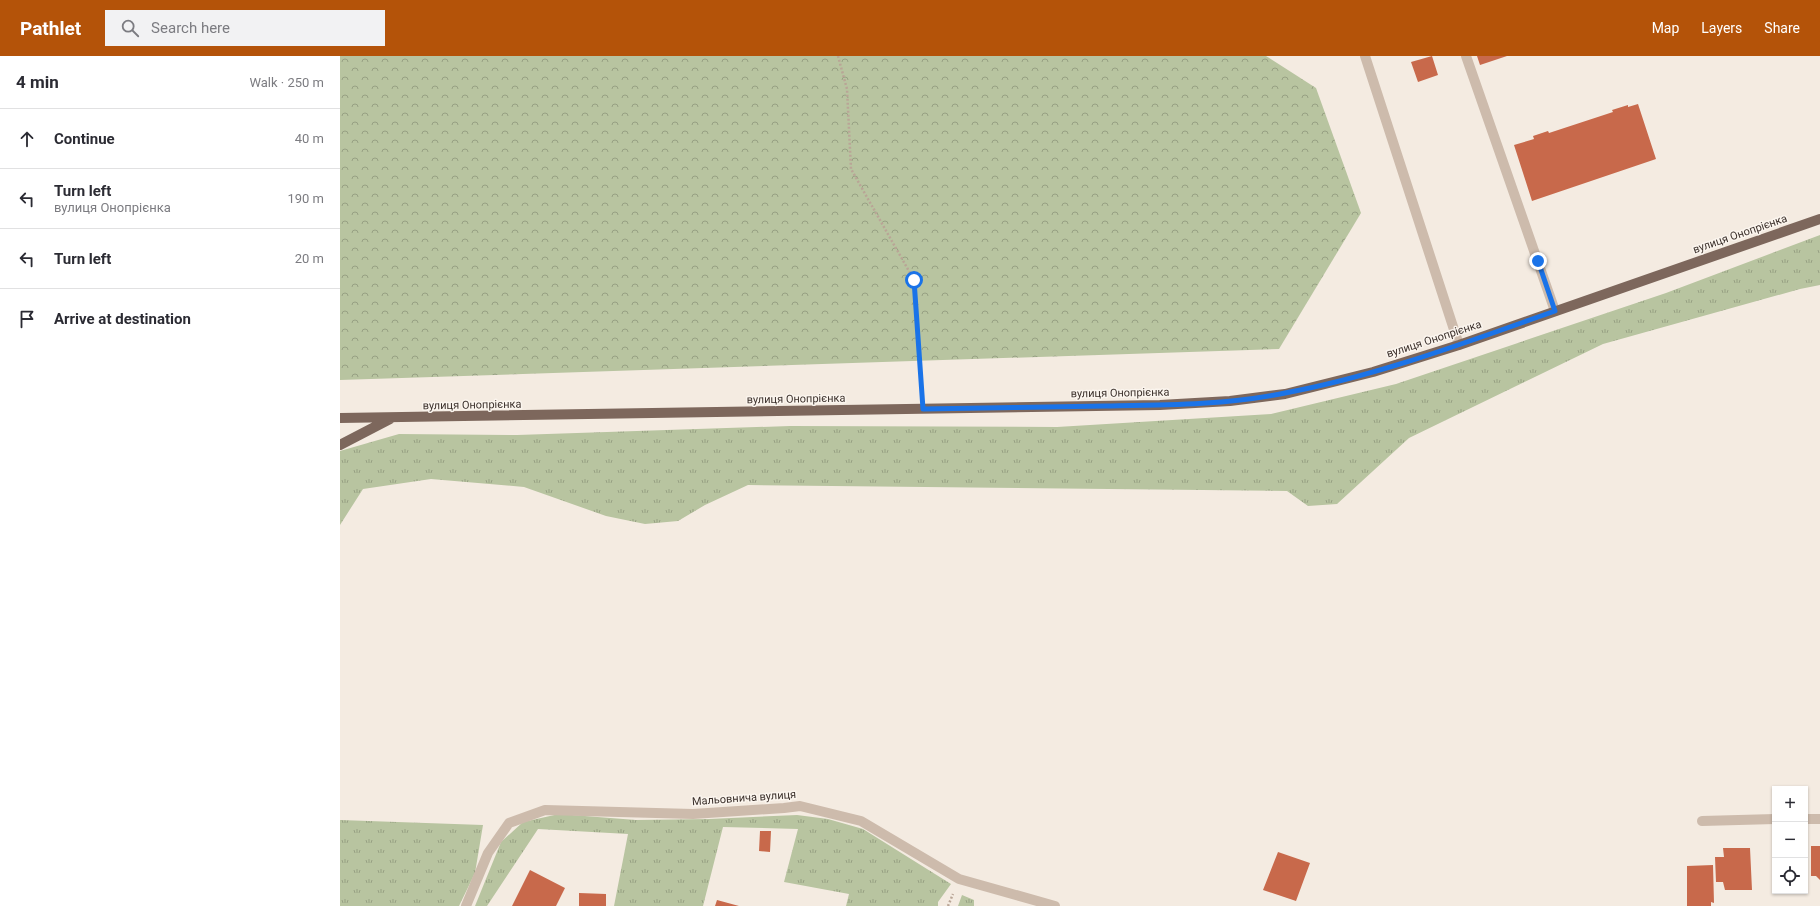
<!DOCTYPE html>
<meta charset="utf-8">
<style>
body{margin:0;font-family:Roboto,sans-serif;background:#f2f2f3;color:#2b2b33}
.controls{position:absolute;right:12px;bottom:12px;display:grid;overflow:hidden;border-radius:0px;box-shadow:0 1px 3px #0004}
.controls button{width:36px;height:36px;display:grid;place-items:center;padding:0;border:0;border-bottom:1px solid #e1e1e2;background:#fff;color:#2b2b33;font:20px sans-serif}
.stop{position:absolute;width:12px;height:12px;margin:-9px;border:3px solid #1a73e8;border-radius:50%;background:#fff}
.stop.end{background:#1a73e8;border-color:#fff;box-shadow:0 1px 4px #0008}
.list{margin:0;padding:0;list-style:none}
h2{display:flex;justify-content:space-between;align-items:center;height:52px;margin:0;padding:0 16px;font-size:17px}
h2 small{font-size:13px;font-weight:400;color:#7c7c81}
.list li{display:grid;grid-template-columns:26px 1fr auto;gap:12px;align-items:center;box-sizing:border-box;height:60px;padding:0 16px;border-top:1px solid #e1e1e2}
.list b{display:block;font-size:15px;white-space:nowrap}
.list p{margin:0;font-size:13px;white-space:nowrap;color:#7c7c81}
.list em{font-size:13px;font-style:normal;color:#7c7c81}
.icon{flex:none;width:22px;height:22px;fill:none;stroke:currentColor;stroke-width:2;stroke-linecap:round;stroke-linejoin:round}
.map{position:relative;flex:none;width:1480px;height:850px;overflow:hidden}
header{display:flex;align-items:center;gap:24px;box-sizing:border-box;height:56px;padding:0 20px;background:#b45309;color:#fff}
header strong{font-size:19px}
nav{display:flex;gap:22px;margin-inline-start:auto;font-size:14px}
.search{width:280px;height:36px;background:#f2f2f3;display:flex;align-items:center;gap:10px;box-sizing:border-box;padding:0 14px;border-radius:0px;color:#7c7c81;font-size:15px}
main{display:flex}
aside{flex:1;background:#fff}
.map>svg:first-child{display:block}
.grass{fill:url(#grass-tufts)}
.forest{fill:url(#forest-crowns)}
.building{fill:#c8694b}
.lines{fill:none;stroke-linecap:round;stroke-linejoin:round}
.path{stroke:#b9a596;stroke-width:2.5;stroke-dasharray:2 2;stroke-linecap:butt}
.lane{stroke:#cdbbac;stroke-width:10}
.street{stroke:#cdbbac;stroke-width:10}
.primary{stroke:#7d675c;stroke-width:10}
.route{stroke:#1a73e8;stroke-width:5}
.labels{text-anchor:middle;dominant-baseline:central;stroke-width:3;stroke-linejoin:round;paint-order:stroke}
.street-label{font-size:11px;fill:#3b302b;stroke:#fbf5ee}
</style>
<header>
<strong>Pathlet</strong>
<div class="search"><svg class="icon" aria-label="search" viewBox="0 0 24 24"><circle cx="10" cy="10" r="6"/><path d="M15 15l6 6"/></svg>Search here</div>
<nav><a>Map</a><a>Layers</a><a>Share</a></nav>
</header>
<main>
<aside>
<h2>4 min<small>Walk · 250 m</small></h2>
<ul class="list">
<li><svg class="icon" aria-label="ahead" viewBox="0 0 24 24"><path d="M12 20V5M6 11l6-6 6 6"/></svg><div><b>Continue</b></div><em>40 m</em></li>
<li><svg class="icon" aria-label="left" viewBox="0 0 24 24"><path d="M17 20v-9H6M10 6l-5 5 5 5"/></svg><div><b>Turn left</b><p>вулиця Онопрієнка</p></div><em>190 m</em></li>
<li><svg class="icon" aria-label="left" viewBox="0 0 24 24"><path d="M17 20v-9H6M10 6l-5 5 5 5"/></svg><div><b>Turn left</b></div><em>20 m</em></li>
<li><svg class="icon" aria-label="arrive" viewBox="0 0 24 24"><path d="M6 21V4h12l-3 4 3 4H6"/></svg><div><b>Arrive at destination</b></div></li>
</ul>
</aside>
<div class="map">
<svg width="1480" height="850" viewBox="0 0 1480 850">
<defs>
<pattern id="grass-tufts" width="24" height="20" patternUnits="userSpaceOnUse"><rect width="24" height="20" fill="#b8c4a0"/><path d="M3 7l-1-3M5 7V3M7 7l1-3M15 17l-1-3M17 17v-4M19 17l1-3" fill="none" stroke="#97a083"/></pattern>
<pattern id="forest-crowns" width="20" height="18" patternUnits="userSpaceOnUse"><rect width="20" height="18" fill="#b8c4a0"/><path d="M2 6a3 3 0 1 1 6 0M12 15a3 3 0 1 1 6 0" fill="none" stroke="#97a083"/></pattern>
</defs>
<rect width="100%" height="100%" fill="#f4ebe1"/>
<path class="grass" d="M1480,179V229L1460,233L1263,288L1069,382L997,448L968,450L947,435L408,429L365,449L338,465L305,468L266,460L184,431L91,423L23,433L0,469V395L59,378L177,379L450,370L717,371L931,358L1056,328L1326,237Z
M219,758L296,764L369,763L457,759L488,763L523,773L611,828L598,846V850H506L509,838L444,826L458,773L383,771L363,850H274L288,778L198,773L147,850H135L161,786L183,766Z
M0,764L143,769L135,817L119,850H0Z
M622,839L634,844V850H618Z"/>
<path class="forest" d="M0,0H926L976,32L1021,157L939,293L0,324Z"/>
<path class="building" d="M1092,0L1098,19L1078,26L1071,6Z
M1137,0H1167L1140,9Z
M1298,48L1316,103L1192,145L1174,89L1194,83L1193,80L1208,75L1209,77L1273,56L1272,54L1288,49V51Z
M420,775H431L430,796L419,795Z
M1471,790H1480V824L1476,820H1471Z
M1383,792H1410L1412,834H1385L1383,826H1376L1375,801H1384Z
M938,796L970,807L956,845L923,834Z
M1373,809L1374,847L1371,846V850H1347V810Z
M190,814L225,832L216,850H172Z
M239,837L266,838V850H239Z
M377,844L399,850H375Z"/>
<g class="lines">
<path class="path" d="M498,0L507,33L511,113L574,224L582,337
M608,850L613,838"/>
<path class="lane" d="M1025,0L1119,289
M1126,0L1215,255"/>
<path class="street" d="M1465,763H1480
M1362,765L1435,763
M126,850L148,797L169,767L205,754L353,758L444,752L460,750L521,765L619,823L715,850"/>
<path class="primary" d="M0,362L820,349L890,345L945,338L1033,316L1119,289L1480,163
M0,389L50,363"/>
</g>
<g class="lines">
<path class="route" d="M574,224L583,353C644,352 704,351 765,350C825,349 886,349 945,337C1037,320 1127,286 1215,255L1198,205"/>
</g>
<g class="labels">
<g class="street-label">
<text transform="translate(1400 178) rotate(-19)">вулиця Онопрієнка</text>
<text transform="translate(1094 283) rotate(-18)">вулиця Онопрієнка</text>
<text transform="translate(780 337) rotate(-1)">вулиця Онопрієнка</text>
<text transform="translate(456 343) rotate(-1)">вулиця Онопрієнка</text>
<text transform="translate(132 349) rotate(-1)">вулиця Онопрієнка</text>
<text transform="translate(404 742) rotate(-4)">Мальовнича вулиця</text>
</g>
</g>
</svg>
<div class="controls">
<button>+</button>
<button>−</button>
<button><svg class="icon" aria-label="locate" viewBox="0 0 24 24"><circle cx="12" cy="12" r="6"/><path d="M12 2v4M12 18v4M2 12h4M18 12h4"/></svg></button>
</div>
<div class="stop" style="left:574px;top:224px"></div>
<div class="stop end" style="left:1198px;top:205px"></div>
</div>
</main>
